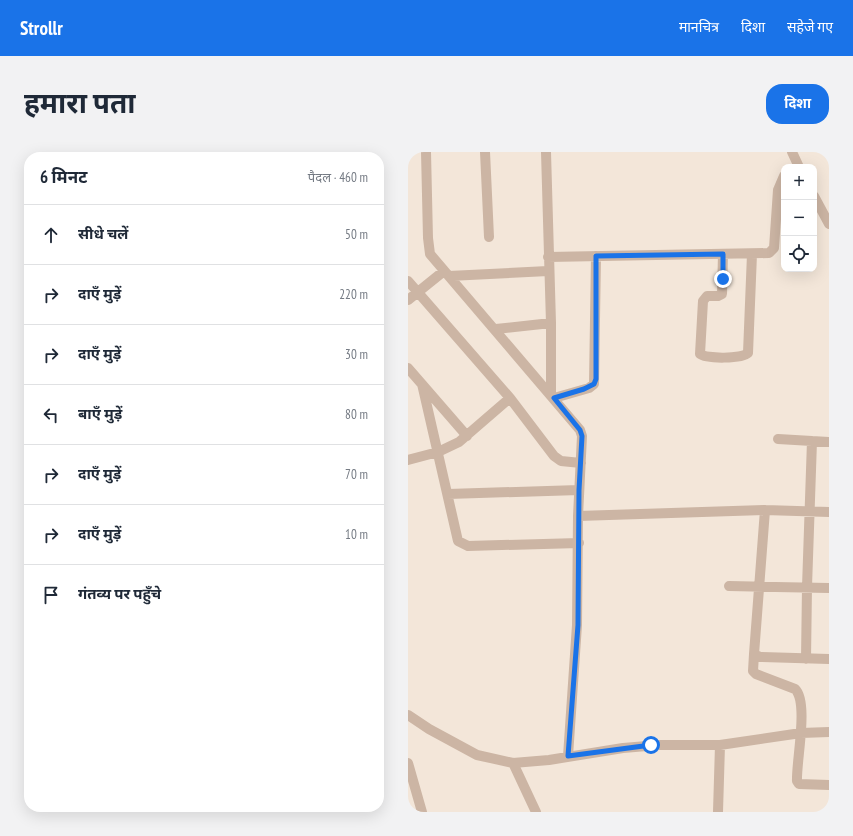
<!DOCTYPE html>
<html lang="hi">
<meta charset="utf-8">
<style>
body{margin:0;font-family:"PT Sans Narrow","Noto Sans Devanagari",sans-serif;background:#f2f2f3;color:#1f2937}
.controls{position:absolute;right:12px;top:12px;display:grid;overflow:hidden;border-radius:8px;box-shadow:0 4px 16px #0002}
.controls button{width:36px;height:36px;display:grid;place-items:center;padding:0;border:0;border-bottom:1px solid #e0e1e3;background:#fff;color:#1f2937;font:20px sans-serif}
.stop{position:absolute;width:12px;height:12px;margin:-9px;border:3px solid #1a73e8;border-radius:50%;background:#fff}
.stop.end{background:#1a73e8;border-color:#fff;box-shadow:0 1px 4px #0008}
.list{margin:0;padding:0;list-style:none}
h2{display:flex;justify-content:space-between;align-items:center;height:52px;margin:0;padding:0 16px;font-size:17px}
h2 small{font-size:13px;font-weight:400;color:#747a83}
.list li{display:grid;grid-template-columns:26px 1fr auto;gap:12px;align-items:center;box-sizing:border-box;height:60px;padding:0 16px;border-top:1px solid #e0e1e3}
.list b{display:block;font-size:15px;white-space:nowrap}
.list em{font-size:13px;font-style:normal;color:#747a83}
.icon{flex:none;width:22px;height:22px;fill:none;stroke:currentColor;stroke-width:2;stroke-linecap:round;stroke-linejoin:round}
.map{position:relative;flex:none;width:421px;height:660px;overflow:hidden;border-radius:16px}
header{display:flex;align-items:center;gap:24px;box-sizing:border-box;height:56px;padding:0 20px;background:#1a73e8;color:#fff}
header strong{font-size:19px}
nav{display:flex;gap:22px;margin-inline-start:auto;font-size:14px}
.intro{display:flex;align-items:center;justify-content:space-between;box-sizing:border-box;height:96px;padding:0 24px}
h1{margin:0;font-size:28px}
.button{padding:10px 18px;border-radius:16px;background:#1a73e8;color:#fff;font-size:14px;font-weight:700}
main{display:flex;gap:24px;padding:0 24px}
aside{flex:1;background:#fff;border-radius:16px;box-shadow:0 4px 16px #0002}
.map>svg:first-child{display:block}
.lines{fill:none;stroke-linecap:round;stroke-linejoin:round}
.minor{stroke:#ccb5a4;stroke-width:10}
.route{stroke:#1a73e8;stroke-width:5}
</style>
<header>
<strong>Strollr</strong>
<nav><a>मानचित्र</a><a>दिशा</a><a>सहेजे गए</a></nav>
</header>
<div class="intro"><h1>हमारा पता</h1><a class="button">दिशा</a></div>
<main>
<aside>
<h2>6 मिनट<small>पैदल · 460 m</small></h2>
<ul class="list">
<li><svg class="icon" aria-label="ahead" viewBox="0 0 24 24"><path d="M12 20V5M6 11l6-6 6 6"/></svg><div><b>सीधे चलें</b></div><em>50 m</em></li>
<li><svg class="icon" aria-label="right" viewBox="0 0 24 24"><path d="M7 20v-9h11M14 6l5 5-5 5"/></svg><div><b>दाएँ मुड़ें</b></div><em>220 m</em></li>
<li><svg class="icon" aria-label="right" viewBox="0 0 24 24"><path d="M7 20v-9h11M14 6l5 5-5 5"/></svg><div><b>दाएँ मुड़ें</b></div><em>30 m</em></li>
<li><svg class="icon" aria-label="left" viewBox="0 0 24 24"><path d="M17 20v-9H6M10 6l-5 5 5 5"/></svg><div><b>बाएँ मुड़ें</b></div><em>80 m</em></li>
<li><svg class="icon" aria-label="right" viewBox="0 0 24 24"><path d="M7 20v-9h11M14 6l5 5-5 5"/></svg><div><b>दाएँ मुड़ें</b></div><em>70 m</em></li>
<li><svg class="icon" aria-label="right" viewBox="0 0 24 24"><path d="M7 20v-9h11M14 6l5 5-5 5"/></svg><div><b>दाएँ मुड़ें</b></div><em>10 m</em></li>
<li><svg class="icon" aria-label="arrive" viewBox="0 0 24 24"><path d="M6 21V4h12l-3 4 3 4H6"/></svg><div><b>गंतव्य पर पहुँचे</b></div></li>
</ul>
</aside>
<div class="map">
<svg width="421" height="660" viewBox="0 0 421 660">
<rect width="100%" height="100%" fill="#f3e6d9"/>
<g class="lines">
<path class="minor" d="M18,0L20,86L22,102L172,278L174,284L170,364
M77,0L81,85
M384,0L391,15
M406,44L421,72
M315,102L314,142L310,144H299L295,149L292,202C298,207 334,207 340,201L344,102
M140,105L361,101L366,96L370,38L376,24
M41,124L140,119
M0,129L102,246L146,304L153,309L173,311
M0,148L36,119
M143,171V243
M88,177L143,171L138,0
M0,216L59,284
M14,232L50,389L60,394L171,391
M146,246L181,236L186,232L188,104
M370,287L421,290
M0,308L30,300L51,290L102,246
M40,342L171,338
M357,358L346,502L352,505L421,507
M321,434L421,436
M346,502L345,519L348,522L387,537C401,550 388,610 389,629L391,632L421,633
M398,507L399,435L404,289
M0,563L21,577L69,603L105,611L141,608L215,596L251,593H312L393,581L421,580
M160,604L169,473L170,364L357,358L421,360
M0,611L14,660
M105,611L128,660
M310,660L312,593"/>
</g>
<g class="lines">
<path class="route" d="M243,593L160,604L170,473L171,338L174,284L172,278L146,246L176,237L186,232L188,227V104L315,102V127"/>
</g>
</svg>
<div class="controls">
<button>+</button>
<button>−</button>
<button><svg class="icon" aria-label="locate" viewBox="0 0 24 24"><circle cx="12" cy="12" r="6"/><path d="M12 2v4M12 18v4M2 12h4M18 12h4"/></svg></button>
</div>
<div class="stop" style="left:243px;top:593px"></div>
<div class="stop end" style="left:315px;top:127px"></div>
</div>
</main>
